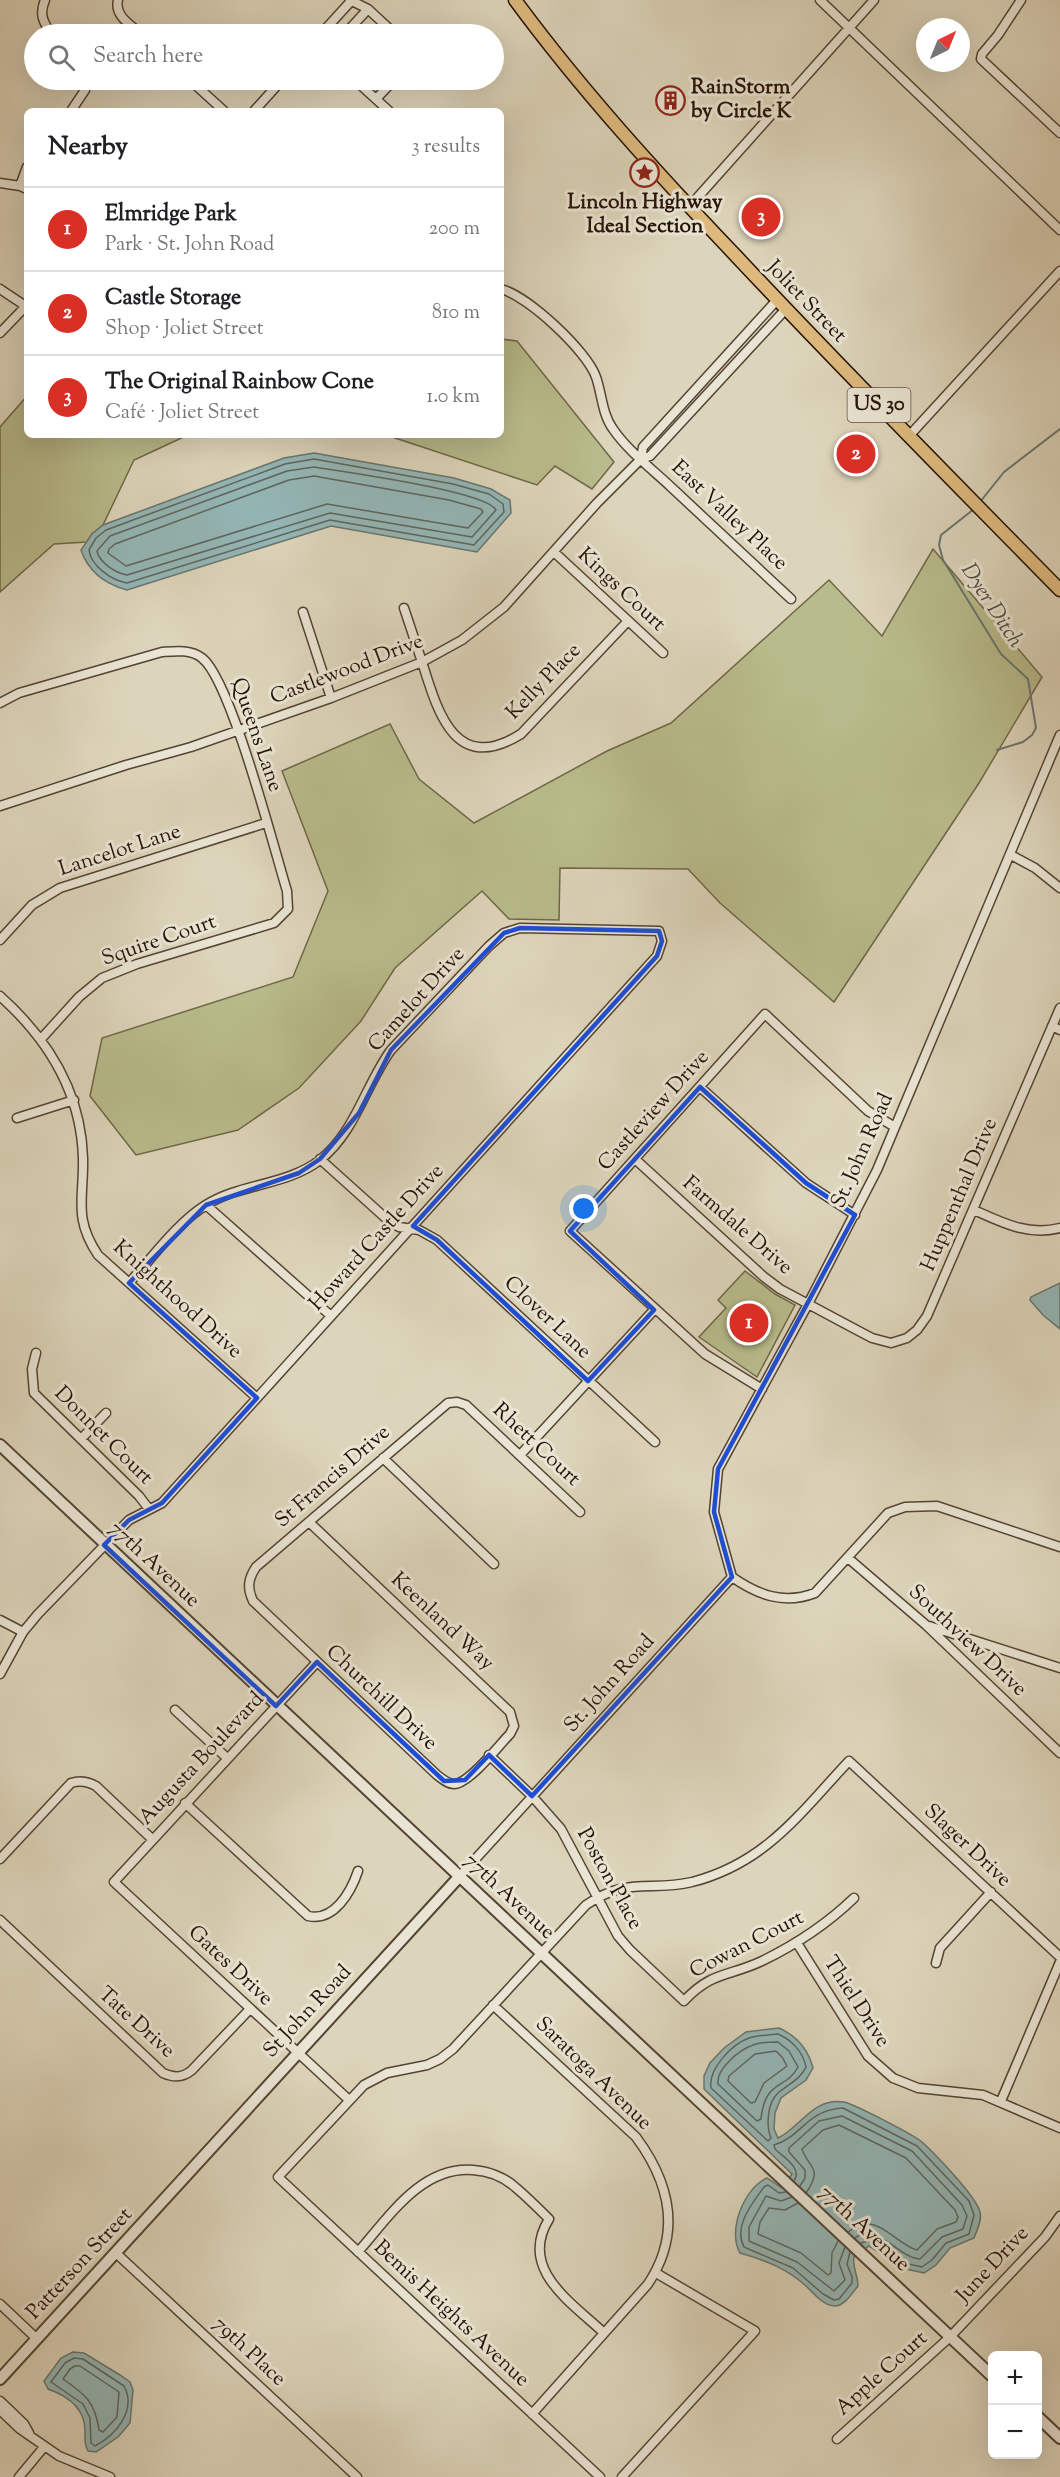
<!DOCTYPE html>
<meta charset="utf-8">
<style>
body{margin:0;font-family:"Sorts Mill Goudy",serif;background:#f2f2f2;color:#202124}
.controls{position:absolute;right:18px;bottom:18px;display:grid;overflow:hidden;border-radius:9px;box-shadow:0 6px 24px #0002}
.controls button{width:54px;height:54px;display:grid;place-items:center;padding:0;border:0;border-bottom:2px solid #e0e0e0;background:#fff;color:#202124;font:30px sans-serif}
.compass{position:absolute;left:916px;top:18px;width:54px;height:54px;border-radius:50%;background:#fff;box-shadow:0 6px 24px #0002;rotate:43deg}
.you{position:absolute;left:584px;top:1209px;width:21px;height:21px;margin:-15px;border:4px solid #fff;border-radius:50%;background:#1a73e8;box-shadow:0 0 0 9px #1a73e833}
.badge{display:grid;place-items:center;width:39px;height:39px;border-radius:50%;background:#d93025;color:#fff;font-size:20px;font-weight:700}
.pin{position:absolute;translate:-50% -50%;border:3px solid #fff;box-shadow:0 2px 6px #0006}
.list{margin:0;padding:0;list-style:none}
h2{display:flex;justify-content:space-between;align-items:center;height:78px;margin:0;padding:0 24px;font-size:26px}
h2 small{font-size:20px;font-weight:400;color:#757577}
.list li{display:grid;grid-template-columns:39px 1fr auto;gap:18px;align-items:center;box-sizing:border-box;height:84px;padding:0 24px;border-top:2px solid #e0e0e0}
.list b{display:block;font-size:22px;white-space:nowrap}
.list p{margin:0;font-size:20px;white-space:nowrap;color:#757577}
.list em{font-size:20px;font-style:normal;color:#757577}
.icon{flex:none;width:33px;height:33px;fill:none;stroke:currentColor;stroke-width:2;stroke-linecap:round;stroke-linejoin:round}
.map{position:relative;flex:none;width:1060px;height:2477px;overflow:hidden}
.search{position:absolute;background:#fff;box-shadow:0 6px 24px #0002;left:24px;top:24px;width:480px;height:66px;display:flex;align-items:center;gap:15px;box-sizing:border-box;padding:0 21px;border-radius:33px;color:#757577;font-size:22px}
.panel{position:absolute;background:#fff;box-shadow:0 6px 24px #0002;left:24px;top:108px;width:480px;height:330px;border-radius:9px}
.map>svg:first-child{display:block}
.green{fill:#b8bb8b;stroke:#6f6748;stroke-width:1.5}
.water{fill:#94b7b7;stroke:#687570;stroke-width:1.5}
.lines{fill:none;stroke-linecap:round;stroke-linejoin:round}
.shore{stroke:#5d655e;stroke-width:1.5}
.stream{stroke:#687570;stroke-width:2}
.minor-casing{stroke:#544433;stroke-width:11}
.tertiary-casing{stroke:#544433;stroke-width:14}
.primary-casing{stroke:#261306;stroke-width:15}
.minor{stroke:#e9e4d3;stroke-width:8}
.tertiary{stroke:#e9e4d3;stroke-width:10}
.primary{stroke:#deba7e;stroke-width:12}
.marked{fill:none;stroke:#1d4ed8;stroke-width:4.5;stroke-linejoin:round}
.labels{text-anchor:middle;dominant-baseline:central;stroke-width:6;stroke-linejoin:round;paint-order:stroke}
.shield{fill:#e9e4d3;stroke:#605244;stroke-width:1.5}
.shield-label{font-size:20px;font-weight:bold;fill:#261306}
.poi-label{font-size:21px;font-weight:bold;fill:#261306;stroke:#e9e4d3;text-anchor:start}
.street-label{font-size:21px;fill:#261306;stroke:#e9e4d3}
.water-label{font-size:22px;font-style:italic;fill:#4c4c44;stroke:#e9e4d3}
</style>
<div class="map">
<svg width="1060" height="2477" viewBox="0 0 1060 2477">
<rect width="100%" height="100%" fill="#ddd5bb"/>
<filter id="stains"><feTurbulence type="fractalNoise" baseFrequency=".00333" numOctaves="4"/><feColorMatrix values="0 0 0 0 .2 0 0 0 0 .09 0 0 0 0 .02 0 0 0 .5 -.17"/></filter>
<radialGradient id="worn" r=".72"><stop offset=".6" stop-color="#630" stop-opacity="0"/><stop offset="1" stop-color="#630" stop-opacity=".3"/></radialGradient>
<path class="green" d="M501,339L517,341L614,462L592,489L555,466L537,485L386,435H501Z
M27,396V435H188L134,460L103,525L92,534L87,542L54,544L0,592V427Z
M933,549L1042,677L979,783L834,1002L720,903L688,869L560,868L559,920L509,919L482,891L395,968L361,1021L299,1088L238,1130L136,1155L90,1096L102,1038L293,977L328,891L282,771L390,724L419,779L474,823L607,751L671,723L829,580L882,636Z
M745,1271L775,1294L795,1305L757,1377L699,1337L726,1308L718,1300Z"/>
<path class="water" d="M314,453L454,478L491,489L510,500L511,513L477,552L331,526L127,590C105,584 88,571 81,550L92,534L103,525L284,458Z
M1060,1283V1329L1043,1315L1030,1300L1031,1297Z
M779,2028C797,2036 808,2049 813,2068L806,2080L781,2098L775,2113L774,2129L778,2138C800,2128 813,2097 844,2102C854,2104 914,2135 922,2142C935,2154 976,2196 980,2212C982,2221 977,2230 974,2238L950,2248L936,2265L924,2273L901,2268L869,2246L854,2257C852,2267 858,2275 858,2286C852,2293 844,2307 834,2306C823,2305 814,2294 807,2287C788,2269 765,2260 740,2253C727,2231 744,2188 767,2178L782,2188L792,2174L704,2089V2076L710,2063L724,2048L746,2032Z
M73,2352L84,2353L120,2375L130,2382L133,2390L130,2423L118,2437L96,2452L88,2451C84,2444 85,2440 85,2433C86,2409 68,2396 48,2389L44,2381L61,2358Z"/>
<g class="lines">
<path class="shore" d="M314,459L453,484L489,494L503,504L504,512L474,545L330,520L127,583C111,580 91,566 89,550L96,538L106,530L285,464Z
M314,467C343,472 486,491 496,510L472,537L330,513L127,575C115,573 99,562 97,551L110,536L287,471Z
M314,476L449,500L481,509L483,512L468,528L327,504L126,566L108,553L109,549L115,544L289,480Z
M778,2034C792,2040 803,2052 806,2067C800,2080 788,2084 778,2093C767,2103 766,2126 771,2138L768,2141L711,2088C708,2069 732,2044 749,2038C758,2035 769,2035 778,2034Z
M778,2042L789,2051L798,2067C786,2090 765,2079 761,2119L757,2121L718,2084C716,2069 739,2050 753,2045C760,2042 770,2042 778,2042Z
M776,2051L782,2057L787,2066L764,2083L755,2102L751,2103L728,2081L729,2076L755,2054Z
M794,2181C803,2168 783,2157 775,2149L774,2145C802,2137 806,2110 843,2108L917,2146L969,2201L974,2215L969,2234L946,2243L932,2260L922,2267L904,2263L871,2240L861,2243
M800,2186L805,2178V2170L789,2152V2148L819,2121L842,2116L912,2151L962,2205L967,2216L963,2229L942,2237L920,2259C896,2257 878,2221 855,2238
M786,2192L779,2193L768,2185L764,2187C752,2204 733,2226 744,2247L793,2268L823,2294L834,2300L839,2299L852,2283V2277L847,2264L850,2252
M806,2193C824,2167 808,2168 802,2149L823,2130L839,2125L906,2158L955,2210L958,2217L956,2222L937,2229L917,2250C891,2242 878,2209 848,2232
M792,2197L781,2201L766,2196L749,2227V2241L797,2262L834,2291L845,2280L839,2263L845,2247
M798,2203L785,2210L769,2208L760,2222L758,2234L801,2253L828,2275L831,2273L832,2253L838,2241
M74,2358L83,2359L124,2386C137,2410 116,2435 95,2446L91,2443L90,2418L83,2404L51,2382L65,2363Z
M75,2366H80L119,2392L117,2417L103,2432L99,2430C95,2402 86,2395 63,2379L70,2369Z"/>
<path class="stream" d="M980,502L1004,472L1060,429
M974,509L941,535L939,545L943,560L1001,654L1028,679L1036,728L1032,735L1023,742L997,750"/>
<defs>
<path id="minor" d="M45,0C39,14 43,23 52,34
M118,0C114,16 131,25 141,34
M350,0L368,9L395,34
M820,0L1060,230
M1021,0L998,35L982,54L981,59L1060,133
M321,34L351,1
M345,34L368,9
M190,80L224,111
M355,80L389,111
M376,99L394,80
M71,111L85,90L86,80
M254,111L282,80
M0,183L20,186L27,189
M20,186L27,167
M689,207L874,0
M0,289L27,307
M501,289C528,296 587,351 596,377C602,394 602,414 613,429C628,451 652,469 671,487C711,524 751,562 791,599
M0,333L27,305
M909,436L1060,271
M641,459L643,447L777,300
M554,552L663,653
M404,608C410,626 416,644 422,662C438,713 455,775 521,734L627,622
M303,612L331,698
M0,703L19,693L162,652C175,651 191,649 202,658C231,680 274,849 287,891L288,909L274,923L137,964L102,978L79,997L41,1039
M0,806L126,765L191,747L331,698L422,662L462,640L504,607L597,503L641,459L650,456L785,310
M1011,855L1035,868L1060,888
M0,940L32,905L60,888L266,823
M0,996C48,1039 81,1092 83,1158C84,1198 73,1218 98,1255L257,1398
M1052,1026L1060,1030
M700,1087L806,1183L855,1215
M17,1118L74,1100
M320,1159L390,1222L399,1227L419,1230L437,1240L655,1442
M635,1159L764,1277L780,1289L853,1328L872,1338L891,1343L907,1338L917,1330L927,1316L1060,1008
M206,1205L331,1316
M974,1210C1003,1223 1028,1236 1060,1228
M36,1353L32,1369L34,1393L139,1496L149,1509
M762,1389L705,1354L570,1231L765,1014L868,1111L895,1127
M81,1439L106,1413
M521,1454L654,1310
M383,1458L494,1564
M309,1522L510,1712L514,1726L510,1734C499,1745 469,1784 454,1784C448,1784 442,1779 437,1775L253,1601C247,1588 248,1579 256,1567L448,1403L457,1402L466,1405L580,1512
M848,1558L926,1625L1060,1753
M732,1577L714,1512L718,1469L808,1304L877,1170L1060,735
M732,1577C758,1595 784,1605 815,1593L888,1513L905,1507L937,1506L1060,1547
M0,1620L23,1632
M929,1626L1060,1668
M317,1662L114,1882L349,2100
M0,1674L23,1632L38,1614L129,1520L162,1503L657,956L662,941L659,931L520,928L504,933L489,946L391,1050C365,1086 356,1131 320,1160C286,1186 241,1183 206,1205C178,1222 152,1258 129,1283
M175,1710L227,1758
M489,1755L532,1796L561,1829L618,1936L630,1950L684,2001C712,1971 728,1977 762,1961C797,1944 826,1925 854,1898
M185,1803L308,1916C334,1922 351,1892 358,1871
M0,1859L71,1783C80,1780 87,1781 96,1786L152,1839
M459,1877L732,1577
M0,1920L163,2073C174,2078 183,2078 192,2070L250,2009
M797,1943L868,2056L893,2078L918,2088L983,2095L1060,2128
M936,1963L940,1948L991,1892
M493,2005L636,2137C670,2183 682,2233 648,2284L532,2414
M1001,2101L1060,1962
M358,2252C389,2217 421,2166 473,2170C488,2171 504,2177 515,2187C527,2197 538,2208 549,2219C518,2269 571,2302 604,2333
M117,2254L357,2477
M0,2304L37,2339
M0,2401L24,2424L29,2433
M0,2410L20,2429L59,2456L110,2477
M837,2439L950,2337L1045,2237L1060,2216
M19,2477L44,2447
M600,2477L278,2177L364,2085L387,2073L427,2065L440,2059L453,2049L586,1905C629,1876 649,1892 692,1882C766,1863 800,1813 849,1761L1060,1957
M622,2477L755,2331L656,2273"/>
<path id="tertiary" d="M0,1445L992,2376
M0,2379L459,1877
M1038,2417L1060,2438"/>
<path id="primary" d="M515,0C582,91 659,175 737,257C843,370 952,480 1060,590"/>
</defs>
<use href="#minor" class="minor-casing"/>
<use href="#tertiary" class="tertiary-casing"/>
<use href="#primary" class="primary-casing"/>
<use href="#minor" class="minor"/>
<use href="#tertiary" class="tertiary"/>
<use href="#primary" class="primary"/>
</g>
<path class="marked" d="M520,928L659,931L662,941L657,956L413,1226L437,1240L588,1381L654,1310L570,1231L700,1087L806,1183L855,1215L718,1469L714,1512L732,1577L532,1796L489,1755L465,1780L444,1781L317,1662L276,1706L104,1545L129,1520L162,1503L257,1398L129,1283L206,1205L299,1173L320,1159L359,1113L391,1050L504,933Z"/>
<defs>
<symbol id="building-ring" viewBox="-11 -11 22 22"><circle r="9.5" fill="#e9e4d3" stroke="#8f2418" stroke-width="1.5"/><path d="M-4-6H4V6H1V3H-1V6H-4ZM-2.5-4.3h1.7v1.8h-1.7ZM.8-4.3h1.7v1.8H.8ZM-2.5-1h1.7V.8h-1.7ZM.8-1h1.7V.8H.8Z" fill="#8f2418"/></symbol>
<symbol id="sight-ring" viewBox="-11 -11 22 22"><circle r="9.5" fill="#e9e4d3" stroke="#8f2418" stroke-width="1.5"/><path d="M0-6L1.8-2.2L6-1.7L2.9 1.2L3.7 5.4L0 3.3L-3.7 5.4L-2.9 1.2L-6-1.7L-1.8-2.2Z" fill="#8f2418"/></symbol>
</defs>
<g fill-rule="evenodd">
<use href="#building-ring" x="654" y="84" width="33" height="33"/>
<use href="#sight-ring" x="628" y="156" width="33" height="33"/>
</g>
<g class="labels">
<rect class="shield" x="847.5" y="388" width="63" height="34" rx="4.5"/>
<g class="shield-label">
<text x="879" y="405">US 30</text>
</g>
<g class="poi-label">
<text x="691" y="88">RainStorm<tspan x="691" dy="24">by Circle K</tspan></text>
<text x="645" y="203" text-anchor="middle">Lincoln Highway<tspan x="645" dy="24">Ideal Section</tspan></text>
</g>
<g class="street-label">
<text transform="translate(806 302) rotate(46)">Joliet Street</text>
<text transform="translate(729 516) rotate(43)">East Valley Place</text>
<text transform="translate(621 590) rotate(43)">Kings Court</text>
<text transform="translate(347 670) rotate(-21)">Castlewood Drive</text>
<text transform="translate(544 682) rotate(-46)">Kelly Place</text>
<text transform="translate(256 735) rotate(71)">Queens Lane</text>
<text transform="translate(120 851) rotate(-18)">Lancelot Lane</text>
<text transform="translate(159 941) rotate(-19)">Squire Court</text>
<text transform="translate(417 1000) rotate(-48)">Camelot Drive</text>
<text transform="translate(654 1111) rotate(-48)">Castleview Drive</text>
<text transform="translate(863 1151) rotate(-66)">St. John Road</text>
<text transform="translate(960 1195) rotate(-67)">Huppenthal Drive</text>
<text transform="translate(737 1226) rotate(41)">Farmdale Drive</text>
<text transform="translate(377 1238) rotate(-48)">Howard Castle Drive</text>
<text transform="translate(177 1300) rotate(42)">Knighthood Drive</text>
<text transform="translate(547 1318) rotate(43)">Clover Lane</text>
<text transform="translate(103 1436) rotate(45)">Donnet Court</text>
<text transform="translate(536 1445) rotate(43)">Rhett Court</text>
<text transform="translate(333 1477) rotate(-41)">St Francis Drive</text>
<text transform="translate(154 1565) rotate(43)">77th Avenue</text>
<text transform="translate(442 1622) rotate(43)">Keenland Way</text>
<text transform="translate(967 1641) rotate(43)">Southview Drive</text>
<text transform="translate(610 1684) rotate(-48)">St. John Road</text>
<text transform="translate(381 1698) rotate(43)">Churchill Drive</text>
<text transform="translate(202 1759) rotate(-47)">Augusta Boulevard</text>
<text transform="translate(967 1846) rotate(43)">Slager Drive</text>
<text transform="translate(609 1879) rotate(61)">Poston Place</text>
<text transform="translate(509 1897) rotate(43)">77th Avenue</text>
<text transform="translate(747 1945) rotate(-27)">Cowan Court</text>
<text transform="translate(230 1966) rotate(43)">Gates Drive</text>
<text transform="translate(856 2002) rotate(57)">Thiel Drive</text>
<text transform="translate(308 2012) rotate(-47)">St John Road</text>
<text transform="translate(136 2023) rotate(42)">Tate Drive</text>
<text transform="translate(593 2074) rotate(44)">Saratoga Avenue</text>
<text transform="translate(864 2229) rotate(43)">77th Avenue</text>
<text transform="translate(80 2264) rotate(-47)">Patterson Street</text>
<text transform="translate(993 2265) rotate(-47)">June Drive</text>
<text transform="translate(451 2314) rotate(43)">Bemis Heights Avenue</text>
<text transform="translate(249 2352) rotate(43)">79th Place</text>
<text transform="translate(882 2374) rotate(-42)">Apple Court</text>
</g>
<g class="water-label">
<text transform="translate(991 606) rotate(57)">Dyer Ditch</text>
</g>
</g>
<rect width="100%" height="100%" filter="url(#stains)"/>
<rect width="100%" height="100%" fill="url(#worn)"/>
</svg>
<div class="controls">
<button>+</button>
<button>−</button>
</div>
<svg class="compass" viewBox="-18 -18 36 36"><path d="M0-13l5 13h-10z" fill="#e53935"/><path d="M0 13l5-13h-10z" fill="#757577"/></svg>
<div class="you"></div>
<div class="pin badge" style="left:749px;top:1323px">1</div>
<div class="pin badge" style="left:856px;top:454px">2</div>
<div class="pin badge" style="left:761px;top:217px">3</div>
<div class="search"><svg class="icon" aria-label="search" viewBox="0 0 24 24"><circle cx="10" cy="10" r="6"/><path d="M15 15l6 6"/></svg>Search here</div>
<section class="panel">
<h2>Nearby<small>3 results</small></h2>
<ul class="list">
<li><span class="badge">1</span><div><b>Elmridge Park</b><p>Park · St. John Road</p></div><em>200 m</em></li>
<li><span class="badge">2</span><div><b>Castle Storage</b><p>Shop · Joliet Street</p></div><em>810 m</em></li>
<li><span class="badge">3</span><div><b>The Original Rainbow Cone</b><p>Café · Joliet Street</p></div><em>1.0 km</em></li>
</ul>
</section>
</div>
